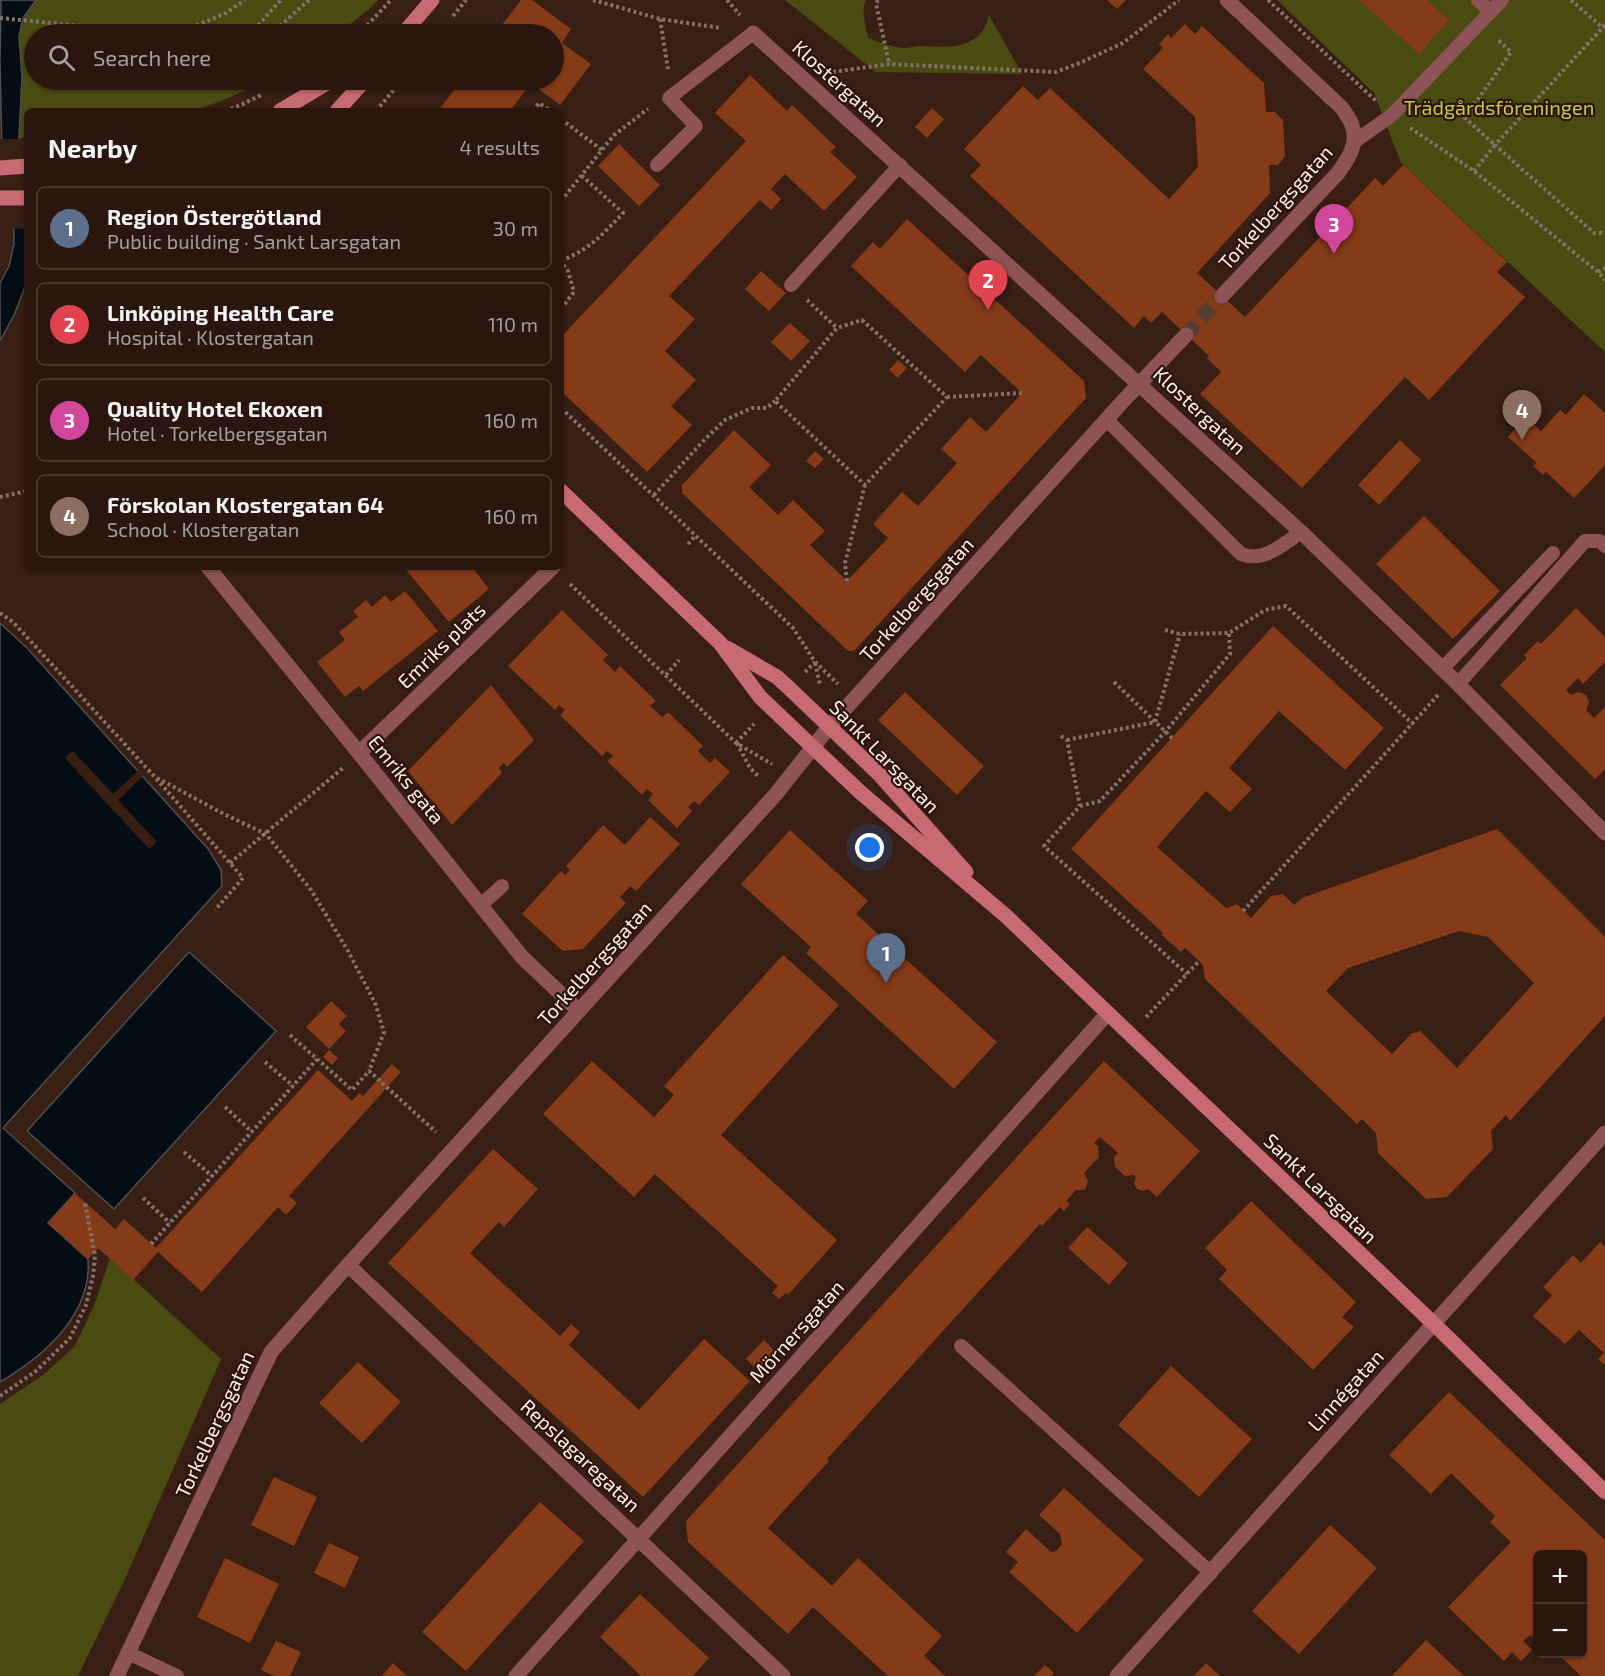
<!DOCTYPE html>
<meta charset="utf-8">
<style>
body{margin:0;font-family:"Exo 2",sans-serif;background:#321f17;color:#f1f3f6}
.controls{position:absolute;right:18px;bottom:18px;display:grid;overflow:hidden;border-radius:9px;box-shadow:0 2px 4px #0004}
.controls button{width:54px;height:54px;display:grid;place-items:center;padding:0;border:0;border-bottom:2px solid #46352e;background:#2a160e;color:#f1f3f6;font:30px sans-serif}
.you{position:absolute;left:870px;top:848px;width:21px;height:21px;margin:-15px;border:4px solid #fff;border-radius:50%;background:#1a73e8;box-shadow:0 0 0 9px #1a73e833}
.badge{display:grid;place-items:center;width:39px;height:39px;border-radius:50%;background:#f59c95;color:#fff;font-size:20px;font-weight:700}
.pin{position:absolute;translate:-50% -50px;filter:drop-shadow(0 2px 3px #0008)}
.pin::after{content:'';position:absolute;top:32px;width:21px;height:18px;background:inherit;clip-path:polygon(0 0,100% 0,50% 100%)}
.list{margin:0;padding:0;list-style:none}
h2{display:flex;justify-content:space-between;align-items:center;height:78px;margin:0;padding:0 24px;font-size:26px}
h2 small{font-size:20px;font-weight:400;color:#a59f9e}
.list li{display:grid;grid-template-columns:39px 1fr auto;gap:18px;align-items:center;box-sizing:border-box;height:84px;margin:0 12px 12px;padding:0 12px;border:2px solid #46352e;border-radius:9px}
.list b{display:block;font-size:22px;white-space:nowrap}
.list p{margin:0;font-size:20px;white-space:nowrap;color:#a59f9e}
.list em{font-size:20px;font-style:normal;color:#a59f9e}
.icon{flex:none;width:33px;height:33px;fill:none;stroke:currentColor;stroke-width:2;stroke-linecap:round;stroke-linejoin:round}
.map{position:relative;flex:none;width:1605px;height:1676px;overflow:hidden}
.search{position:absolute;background:#2a160e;box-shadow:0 2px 4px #0004;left:24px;top:24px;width:540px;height:66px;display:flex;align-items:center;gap:15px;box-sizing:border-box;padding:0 21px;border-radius:33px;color:#a59f9e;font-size:22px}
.panel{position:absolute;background:#2a160e;box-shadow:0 2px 4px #0004;left:24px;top:108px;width:540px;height:462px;border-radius:9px}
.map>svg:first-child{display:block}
.green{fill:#494b11}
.water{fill:#040d14;stroke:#4f5054;stroke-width:1.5}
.pier{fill:#381e13}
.building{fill:#853a18;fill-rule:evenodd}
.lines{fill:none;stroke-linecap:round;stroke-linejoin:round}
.street-tunnel{stroke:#563d33;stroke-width:15;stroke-dasharray:15 8;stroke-linecap:butt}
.path{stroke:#867168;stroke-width:4;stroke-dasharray:3 3;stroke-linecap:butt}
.lane{stroke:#8d5356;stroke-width:14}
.street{stroke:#8d5356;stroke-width:15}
.secondary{stroke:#c86a72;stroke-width:15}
.labels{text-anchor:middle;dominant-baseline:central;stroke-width:4.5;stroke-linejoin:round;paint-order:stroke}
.street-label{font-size:20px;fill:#fdeee9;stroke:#2d140a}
.park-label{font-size:20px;fill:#c4c84e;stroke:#2d140a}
</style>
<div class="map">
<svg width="1605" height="1676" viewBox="0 0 1605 1676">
<rect width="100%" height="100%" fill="#381e13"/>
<path class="green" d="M36,0H378L369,9L338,34H34V80H269L219,102L192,111H27V138H19C20,117 23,96 22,76C21,46 13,25 36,0Z
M785,0H866C861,11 865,25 868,37C878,43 892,47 904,48C910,48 917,46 923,46C941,47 963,49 978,36C984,31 987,23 989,15L1022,74L876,72Z
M1277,0H1605V352L1401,163L1374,93Z
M110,1258L221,1359L125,1579L78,1676H0V1404L43,1375L74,1347L94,1306Z"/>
<path class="water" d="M1,0H36L23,18L19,36L22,77L19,138L27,191V282L14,315L0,341V283L9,266L14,244V232L2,157L0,62Z
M0,623L27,648L209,850L221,870L222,886L3,1128L75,1193L48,1223L88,1259C92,1315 44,1356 0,1382Z
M189,952L276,1031L114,1209L27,1131Z"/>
<path class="pier" d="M0,139H22L27,171V229L10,228L0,160Z
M73,751L113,794L140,769L145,774L118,800L157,842L149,849L65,758Z"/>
<path class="building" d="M521,0H532L571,29L562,43L591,64L560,105L531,83L510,111H438L462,80H554V34H495Z
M1107,0H1126L1117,9Z
M1359,0H1427L1449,20L1419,54Z
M1185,24L1195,34L1202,26L1264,83L1266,112H1275L1283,120L1285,156L1278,165H1269L1270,193L1197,273L1245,317L1375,178L1383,186L1403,165L1507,262L1497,272L1525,297L1429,400L1405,377L1302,488L1200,394L1221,372L1207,358L1209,356L1162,312L1151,323L1144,316L1134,328L970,176L981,165L964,149L1023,86L1038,100L1050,88L1169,199L1198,167L1195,117L1143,69L1163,48L1159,44L1168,34L1171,38Z
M750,75L787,111L792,105L836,147L830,152L857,177L824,211L785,174L771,189L781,199L771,210L760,200L669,296L695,319L665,351L696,380L671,406L692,425L647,472L561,391V337L746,141L715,113Z
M932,108L944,119L927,138L915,127Z
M619,144L660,185L639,206L598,166Z
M907,219L1084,381L1086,398L854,651H848L682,493V485L734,430L771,465L749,487L778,515L793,500L825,531L810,545L847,581L888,538L873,524L902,492L918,506L957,463L941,449L970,417L986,432L1022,393L981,355L965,372L851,266L873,242L880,249Z
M761,271L786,293L769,311L745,289Z
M790,323L810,341L791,361L771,342Z
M898,360L907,368L898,378L889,370Z
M1584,394L1605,413V465L1574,498L1546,472L1543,475L1533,466L1537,463L1508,437L1526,417L1541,431L1560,410L1566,415Z
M1400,440L1421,460L1379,505L1358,485Z
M815,451L824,459L815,468L806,461Z
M1424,516L1500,591L1453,639L1376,564Z
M404,567H472L489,589L449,622Z
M405,591L438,631L363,691L359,686L345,697L317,662L345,640L339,632L358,617L353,611L366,600L372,607L385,595L391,602Z
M1576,608L1605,637V662L1583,684L1578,678L1566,690L1571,695L1578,692L1586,695L1589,702L1586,710L1594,718L1605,707V769L1595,779L1500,685L1527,658L1524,655L1538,641L1541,644Z
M562,610L608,655L603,660L615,672L620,666L656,701L650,706L657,712L662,717L668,712L703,746L698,751L710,763L715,758L730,772L699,805L694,801L688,807L692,811L677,828L648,800L653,794L647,789L642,795L607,761L613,756L607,751L602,756L560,715L565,710L559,705L555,710L508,666Z
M1273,626L1384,728L1345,770L1279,711L1229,768L1252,789L1230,812L1206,791L1157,847L1226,908L1237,904L1251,918L1271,896L1283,894L1294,905L1302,898L1497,829L1605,937V1016L1510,1121L1506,1115L1491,1131L1493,1149L1447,1197L1426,1199L1378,1153L1376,1133L1362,1119L1357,1124L1205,979L1203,965L1199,961L1185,948L1181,952L1162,935L1163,933L1071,849ZM1459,931L1488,937L1534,983L1457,1068L1420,1031L1411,1034L1392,1054L1326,991L1348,968Z
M491,685L534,740L507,767L504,763L499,768L502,773L452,825L408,771Z
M905,692L984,766L957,795L878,720Z
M650,817L680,844L636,891L630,886L625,892L620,897L626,903L583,949L563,951L522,914L561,871L565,875L570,870L566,866L603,825L625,845Z
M790,830L868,901L856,914L997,1042L954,1089L806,953L811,947L741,884Z
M783,955L839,1005L721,1135L837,1240L788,1295L786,1293L779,1299L772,1293L778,1286L655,1174L634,1197L543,1114L592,1061L654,1117L674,1095L664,1086Z
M331,1001L347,1016L339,1024L346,1031L329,1049L306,1027Z
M329,1050L338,1058L332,1065L323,1057Z
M1104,1061L1200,1151L1157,1197L1148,1189L1143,1191L1137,1189L1134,1183L1136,1178L1134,1175L1125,1176L1115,1167L1114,1157L1118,1153L1100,1137L1094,1143L1098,1146L1099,1157L1084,1173L1088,1181L1086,1188L1083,1190H1076L1066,1201L1070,1204L1064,1211L1060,1207L1042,1226L1040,1224L827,1459L829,1461L768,1528L832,1586L858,1558L942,1636L924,1656L945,1676H888L813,1607L788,1634L688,1542L686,1521Z
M392,1064L401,1072L289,1196L297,1203L286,1215L278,1207L202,1292L158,1252L133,1280L98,1248L88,1259L48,1223L75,1193L115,1229L124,1219L156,1248L318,1070L352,1101L359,1093L363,1096Z
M493,1149L538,1189L504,1227L499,1222L470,1253L560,1336L571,1324L580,1332L569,1345L639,1410L704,1339L750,1381L643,1497L388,1263Z
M1251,1201L1356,1302L1342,1317L1354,1327L1313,1370L1219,1279L1227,1270L1205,1248Z
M1087,1227L1128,1263L1109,1285L1068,1248Z
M1600,1242L1605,1247V1365L1598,1359L1604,1353L1579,1330L1565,1344L1533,1316L1552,1295L1543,1287L1573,1255L1581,1263Z
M764,1340L776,1352L759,1371L746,1359Z
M358,1362L401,1402L362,1443L319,1403Z
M1171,1366L1252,1439L1199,1497L1118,1425Z
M1449,1392L1605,1540V1676H1581L1558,1654H1582V1554H1538V1642L1530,1635L1523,1641L1532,1650L1521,1661L1512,1652L1504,1661L1448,1607L1511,1542L1490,1522L1495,1516L1451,1473L1431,1494L1389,1455Z
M274,1477L317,1497L294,1546L251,1525Z
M1064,1488L1144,1560L1077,1633L1009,1572L1018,1562L1006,1552L1026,1529L1051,1552L1056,1551L1062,1544L1060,1534L1039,1515Z
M540,1502L584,1541L466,1671L422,1632Z
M1330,1525L1377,1568L1299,1654L1252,1611Z
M329,1543L359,1557L345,1588L314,1573Z
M225,1558L279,1584L250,1643L197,1617Z
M640,1594L709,1658L693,1676H641L600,1637Z
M1426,1640L1464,1676H1392Z
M276,1641L301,1652L290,1676H274L261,1670Z
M393,1663L407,1676H382Z
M1206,1663L1220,1676H1194Z
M1045,1665L1054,1673L1051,1676H1034Z"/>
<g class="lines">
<path class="street-tunnel" d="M1186,335L1222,296"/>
<path class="path" d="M593,0L660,19L721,28
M727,0L740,15
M878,0L876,4L889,63
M1268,0L1376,101
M1571,0L1603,28
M453,16L466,0
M0,18L152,33L188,29L224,14L245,0
M660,19L668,69
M1605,25L1495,145L1594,233H1605
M250,34L281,0
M271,34L309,0
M359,34L391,0
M833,72L889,64L1056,72L1082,62L1123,43L1179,0
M225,111L241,105L263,94
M376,111L402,80
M533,111L539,103L550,111
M561,119L602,150
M1410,128L1474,171L1598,272L1605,280
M1474,171L1495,145L1465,118L1511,52L1497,39
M561,201L614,135L648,109
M561,261C591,248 601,236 623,213L581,175
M1598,272L1605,268
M807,300L837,328L775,401L865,485L947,397L862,320L837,328
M561,309L574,292L568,271L561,262
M947,397L1022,393
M561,408L793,628L815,662L838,684
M654,495L705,439L725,420L752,408H767L775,401
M0,497L27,491
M688,544L696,535
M847,581L845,563L865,485
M570,584L736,743L772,764
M0,613L14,623L154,776L243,878L215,910
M1165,630L1180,634L1229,633L1265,610L1286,606L1413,724
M815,663L820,685
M805,672L815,662
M666,675L679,660
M1114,682L1172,738
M1061,736L1067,740L1080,806L1044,846L1187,974
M1067,740L1155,722L1180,634
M736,743L754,724
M737,743L750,768L759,777
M157,778L224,814L266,834L311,890L348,951L375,1003L384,1032L369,1071
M1080,806L1100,801L1165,732L1230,654L1229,633
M230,863L343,768
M1243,911L1438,695
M1146,1017L1199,961
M290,1035L352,1090L369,1071L436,1132
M265,1062L293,1086
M225,1107L252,1132
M184,1152L212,1176
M143,1198L170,1223
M151,1244L317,1059
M0,1396L36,1371L70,1338L86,1305L93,1276L95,1256L85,1203"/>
<path class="lane" d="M1478,0L1491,12
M1354,142L1392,115L1502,0
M657,165L696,126L669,98L753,33
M791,285L900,165
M1107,420L1241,554C1264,563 1283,544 1301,532
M1442,669L1553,553
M1458,684L1585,541H1600L1605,546
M481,905L502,886
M961,1346L1211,1573
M128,1653L177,1676"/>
<path class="street" d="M753,33L1301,532L1453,679L1605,833
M1222,296L1338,173C1348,159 1359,144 1352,125C1350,119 1345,113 1342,108L1227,0
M208,567L359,753L522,957L579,1011
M359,753L553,567
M348,1265L783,1676
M117,1676L271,1352L348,1265L776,794L829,727L854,699L1124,400L1186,335
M516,1676L1108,1013
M1117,1676L1605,1133"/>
<path class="secondary" d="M403,34L432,0
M280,111L332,80
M337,111L365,80
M0,168L27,166
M0,198H27
M561,491L720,643L760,697L860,792L1006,916L1433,1323L1605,1492
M727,648L777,677L789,688L879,774L966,872"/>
</g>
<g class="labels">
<g class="street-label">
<text transform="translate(840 83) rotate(42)">Klostergatan</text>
<text transform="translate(1275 207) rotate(-48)">Torkelbergsgatan</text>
<text transform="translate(1200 410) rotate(43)">Klostergatan</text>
<text transform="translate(916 599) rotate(-48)">Torkelbergsgatan</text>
<text transform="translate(441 645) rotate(-44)">Emriks plats</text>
<text transform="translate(885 756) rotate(46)">Sankt Larsgatan</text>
<text transform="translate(407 779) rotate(51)">Emriks gata</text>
<text transform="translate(594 963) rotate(-48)">Torkelbergsgatan</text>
<text transform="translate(1321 1188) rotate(44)">Sankt Larsgatan</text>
<text transform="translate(796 1331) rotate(-48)">Mörnersgatan</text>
<text transform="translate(1345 1390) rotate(-48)">Linnégatan</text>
<text transform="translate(214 1424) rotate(-65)">Torkelbergsgatan</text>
<text transform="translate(581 1455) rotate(43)">Repslagaregatan</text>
</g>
<g class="park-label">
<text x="1499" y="107">Trädgårdsföreningen</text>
</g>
</g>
</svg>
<div class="controls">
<button>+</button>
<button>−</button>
</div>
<div class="you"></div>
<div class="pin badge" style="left:886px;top:983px;background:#5c6f8a">1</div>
<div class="pin badge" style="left:988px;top:310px;background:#e0444e">2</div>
<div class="pin badge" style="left:1334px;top:254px;background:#d1479c">3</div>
<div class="pin badge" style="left:1522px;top:440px;background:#8d6e63">4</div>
<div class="search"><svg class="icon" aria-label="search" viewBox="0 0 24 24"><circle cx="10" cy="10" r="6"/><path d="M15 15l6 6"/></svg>Search here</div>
<section class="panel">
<h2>Nearby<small>4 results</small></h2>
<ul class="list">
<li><span class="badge" style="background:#5c6f8a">1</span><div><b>Region Östergötland</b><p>Public building · Sankt Larsgatan</p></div><em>30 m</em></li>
<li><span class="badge" style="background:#e0444e">2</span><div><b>Linköping Health Care</b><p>Hospital · Klostergatan</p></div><em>110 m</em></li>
<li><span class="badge" style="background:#d1479c">3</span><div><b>Quality Hotel Ekoxen</b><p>Hotel · Torkelbergsgatan</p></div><em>160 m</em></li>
<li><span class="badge" style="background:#8d6e63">4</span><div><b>Förskolan Klostergatan 64</b><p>School · Klostergatan</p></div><em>160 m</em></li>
</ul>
</section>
</div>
